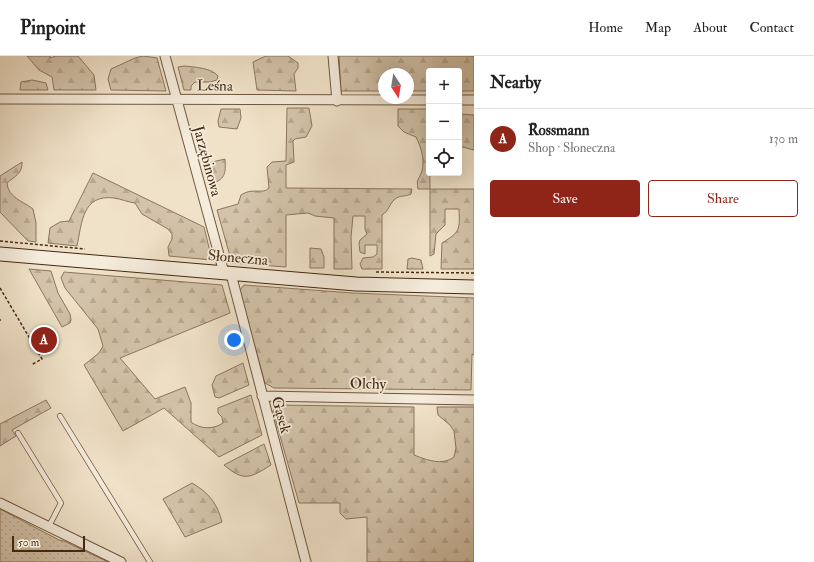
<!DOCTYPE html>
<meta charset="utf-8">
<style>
body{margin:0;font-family:"IM FELL Double Pica",serif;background:#f2f2f2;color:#222}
.controls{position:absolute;right:12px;top:12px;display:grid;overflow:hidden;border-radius:4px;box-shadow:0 4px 16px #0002}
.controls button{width:36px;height:36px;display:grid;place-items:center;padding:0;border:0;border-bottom:1px solid #e0e0e0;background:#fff;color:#222;font:20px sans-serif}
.compass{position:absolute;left:378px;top:12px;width:36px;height:36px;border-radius:50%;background:#fff;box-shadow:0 4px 16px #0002;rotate:168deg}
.scale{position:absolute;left:12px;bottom:10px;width:73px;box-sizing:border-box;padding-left:4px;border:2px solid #452911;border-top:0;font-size:11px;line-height:14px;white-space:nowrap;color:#452911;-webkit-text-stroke:3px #f5ecdc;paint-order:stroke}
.you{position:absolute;left:234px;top:284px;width:14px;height:14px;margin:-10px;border:3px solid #fff;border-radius:50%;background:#1a73e8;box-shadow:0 0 0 6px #1a73e833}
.badge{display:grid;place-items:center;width:26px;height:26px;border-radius:50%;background:#8f2418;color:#fff;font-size:13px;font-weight:700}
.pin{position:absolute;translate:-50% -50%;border:2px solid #fff;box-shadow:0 1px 4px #0006}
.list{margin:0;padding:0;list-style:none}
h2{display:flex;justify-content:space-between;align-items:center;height:52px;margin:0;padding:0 16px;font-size:17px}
h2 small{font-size:13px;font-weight:400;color:#767676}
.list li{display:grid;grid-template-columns:26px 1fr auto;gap:12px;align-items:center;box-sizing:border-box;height:60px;padding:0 16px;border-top:1px solid #e0e0e0}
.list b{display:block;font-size:15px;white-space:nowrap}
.list p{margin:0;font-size:13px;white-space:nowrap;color:#767676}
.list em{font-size:13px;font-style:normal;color:#767676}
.actions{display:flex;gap:8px;padding:12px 16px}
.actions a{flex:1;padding:9px 0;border:1px solid #8f2418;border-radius:4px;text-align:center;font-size:14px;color:#8f2418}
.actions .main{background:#8f2418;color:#fff}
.icon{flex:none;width:22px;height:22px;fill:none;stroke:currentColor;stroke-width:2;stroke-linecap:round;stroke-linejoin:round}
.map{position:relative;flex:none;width:474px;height:506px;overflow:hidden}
header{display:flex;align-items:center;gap:24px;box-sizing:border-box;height:56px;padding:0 20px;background:#fff;border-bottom:1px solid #e0e0e0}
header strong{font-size:19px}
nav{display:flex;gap:22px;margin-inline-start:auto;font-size:14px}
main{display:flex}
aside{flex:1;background:#fff}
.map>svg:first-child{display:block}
.grass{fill:url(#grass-dots);stroke:#8c765e}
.forest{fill:url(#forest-firs);stroke:#8c765e}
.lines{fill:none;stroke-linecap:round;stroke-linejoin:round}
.service-casing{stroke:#70573f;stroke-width:6}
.minor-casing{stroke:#70573f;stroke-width:11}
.secondary-casing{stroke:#452911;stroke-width:15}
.path{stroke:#452911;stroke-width:1.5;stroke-dasharray:3 2;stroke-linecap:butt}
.service{stroke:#f5ecdc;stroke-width:4.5}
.minor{stroke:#f5ecdc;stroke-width:9}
.secondary{stroke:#f5ecdc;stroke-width:13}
.labels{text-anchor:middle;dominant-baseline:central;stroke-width:3.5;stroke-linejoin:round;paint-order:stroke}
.street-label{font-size:15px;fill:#452911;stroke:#f5ecdc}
</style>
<header>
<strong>Pinpoint</strong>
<nav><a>Home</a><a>Map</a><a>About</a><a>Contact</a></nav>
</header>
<main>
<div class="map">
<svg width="474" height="506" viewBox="0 0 474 506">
<defs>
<pattern id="grass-dots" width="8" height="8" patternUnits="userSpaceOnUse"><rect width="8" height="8" fill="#d3c3aa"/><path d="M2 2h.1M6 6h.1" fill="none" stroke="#b6a891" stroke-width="1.8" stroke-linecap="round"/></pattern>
<pattern id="forest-firs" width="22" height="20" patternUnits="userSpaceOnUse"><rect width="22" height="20" fill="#d3c3aa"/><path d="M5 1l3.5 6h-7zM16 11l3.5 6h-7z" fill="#b6a891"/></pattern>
</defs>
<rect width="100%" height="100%" fill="#f0e2c9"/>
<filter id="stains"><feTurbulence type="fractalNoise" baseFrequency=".005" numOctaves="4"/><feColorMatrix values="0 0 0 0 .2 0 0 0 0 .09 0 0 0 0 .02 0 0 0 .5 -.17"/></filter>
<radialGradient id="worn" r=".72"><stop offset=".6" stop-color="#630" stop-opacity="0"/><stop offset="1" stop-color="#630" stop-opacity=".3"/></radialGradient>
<path class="grass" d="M0,453L59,484L64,485L108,506H0Z"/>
<path class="forest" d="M27,0H50V2L56,0H78L94,19L96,34H54L52,21L39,14Z
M143,0L157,2L166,35L111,34L108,23L111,13L135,2Z
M266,0H288L298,7V12L294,18L296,35L257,34L253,6Z
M339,0H474V35H459V15H429V35H408V18H384V35H341Z
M184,10C194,11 212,12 218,20L217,24L210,26H195L191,30V34H184L178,11Z
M32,24L46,27L48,34H20L21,26Z
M287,52H309L312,70L306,81L295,83L293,85L294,106L286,109V132L412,133L411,138C405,141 400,139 395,143C389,148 389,155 382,159V213H362L360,208L363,202L373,201L377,198V189H365V198L360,196L359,188L360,184L367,178L365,173V160H353L351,181L352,213H334V162L315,160L308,157L286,159V211L232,207L217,154L238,148L241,139C252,131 263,139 269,132L267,111L272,106L286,105Z
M221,53H240L241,62L237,73L219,71L218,65Z
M398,53H429L430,133H474V213H441L442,187C460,176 460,174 459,153H445V169L436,178L434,198L430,200V133H418C416,122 419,124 422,115C425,103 421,91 416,81L404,76L398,70Z
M459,58L474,59V94L459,90Z
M225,103C226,118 225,124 210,128L204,108Z
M22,106C23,117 14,121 7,127C8,142 23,145 33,153L36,167V186L28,185L0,156V120Z
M93,117L204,171L212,204L169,200L168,191L172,183V178L168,173L142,158L135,147C128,146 121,143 114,142C82,138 82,167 77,190L48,187L50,172L60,166L69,165Z
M310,192L321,193L324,201V212H310Z
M412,202L421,204L423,213H407L408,203Z
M29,213L51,215L58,237L70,258L71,264L70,267L62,271Z
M64,216L222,229L230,257L120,302L155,343L185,331L191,347V366C200,373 213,374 223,367L222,361L218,357V352L251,339L262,379L219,401L164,352L123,375L84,309L99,297L103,290L98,273L65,232L61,222Z
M244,229L353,237L474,242V299L472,298L471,334L274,332L265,327L239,235Z
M243,307L249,329L219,342L215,341L212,329L216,320Z
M46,344L51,352L12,374L16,380L0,390V368Z
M277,349L414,351V399C427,404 442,410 454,401L456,392L454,375L450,369L438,359L437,351H474V506H367V461L346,463L340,457V447H299L273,355Z
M264,388L271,409C250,422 244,426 224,409Z
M192,427C209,437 217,447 222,466L185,481L163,443Z"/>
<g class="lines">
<defs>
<path id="service" d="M60,360L150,506
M18,377L61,447L49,470"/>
<path id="minor" d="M165,0L224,217
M333,0L337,45
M0,43L429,44
M459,44H474
M231,218L306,506
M262,340L474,344
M0,447L121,506"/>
<path id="secondary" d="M0,198L356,228L474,231"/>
</defs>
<use href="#service" class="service-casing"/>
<use href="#minor" class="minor-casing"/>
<use href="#secondary" class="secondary-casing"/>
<path class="path" d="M0,185L85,193
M376,216L474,217
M0,232L42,303L31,309
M0,264H1"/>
<use href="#service" class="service"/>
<use href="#minor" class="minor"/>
<use href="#secondary" class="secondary"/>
</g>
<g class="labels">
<g class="street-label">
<text transform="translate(215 30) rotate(1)">Leśna</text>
<text transform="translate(207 105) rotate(75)">Jarzębinowa</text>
<text transform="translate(238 202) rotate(5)">Słoneczna</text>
<text transform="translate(368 328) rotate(1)">Olchy</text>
<text transform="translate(281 359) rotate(75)">Gąsek</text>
</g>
</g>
<rect width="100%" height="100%" filter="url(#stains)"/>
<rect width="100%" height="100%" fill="url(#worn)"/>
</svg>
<div class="controls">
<button>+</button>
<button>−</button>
<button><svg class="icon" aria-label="locate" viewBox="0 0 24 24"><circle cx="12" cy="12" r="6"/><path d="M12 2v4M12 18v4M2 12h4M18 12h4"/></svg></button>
</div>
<svg class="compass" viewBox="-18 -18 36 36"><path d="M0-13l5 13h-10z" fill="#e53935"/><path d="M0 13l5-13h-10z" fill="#767676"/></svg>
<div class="scale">50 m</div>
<div class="you"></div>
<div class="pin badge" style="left:44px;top:284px">A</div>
</div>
<aside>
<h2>Nearby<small></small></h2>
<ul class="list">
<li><span class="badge">A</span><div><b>Rossmann</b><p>Shop · Słoneczna</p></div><em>130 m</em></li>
</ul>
<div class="actions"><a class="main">Save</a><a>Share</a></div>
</aside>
</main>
